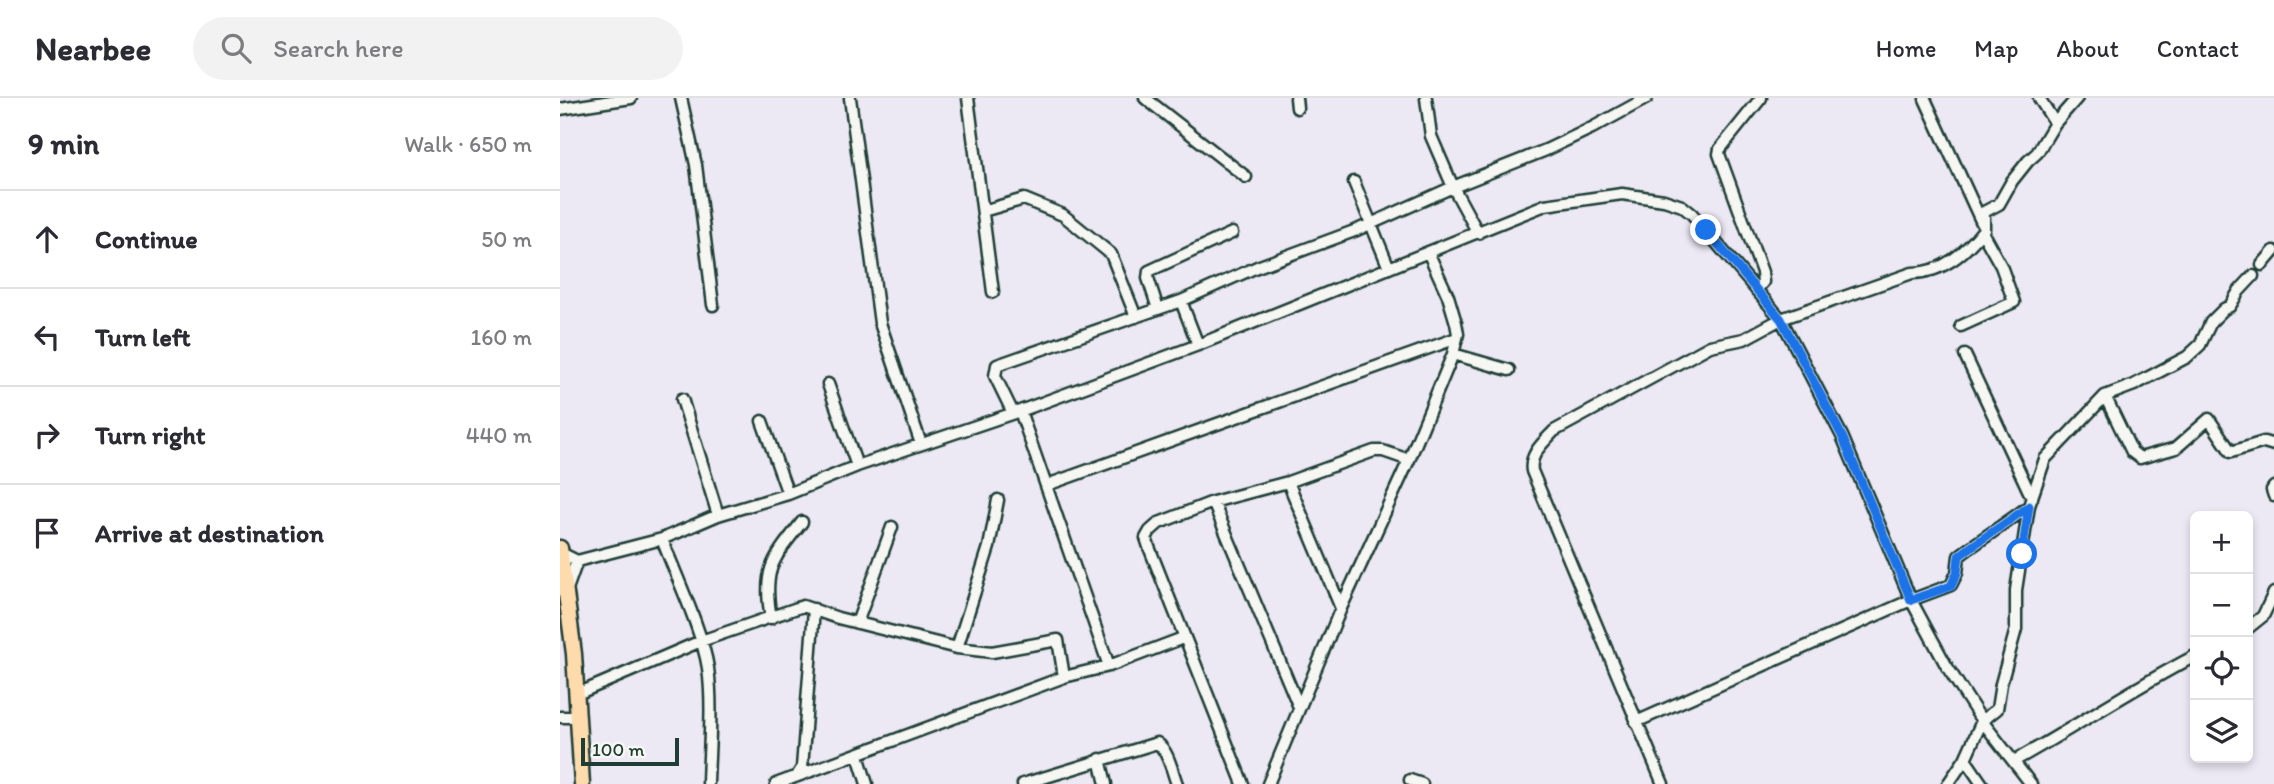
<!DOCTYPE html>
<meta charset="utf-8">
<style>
body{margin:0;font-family:Itim,sans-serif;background:#f2f2f3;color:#2b2b33}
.controls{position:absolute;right:21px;bottom:21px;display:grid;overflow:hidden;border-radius:10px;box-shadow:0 4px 10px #0003}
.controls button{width:63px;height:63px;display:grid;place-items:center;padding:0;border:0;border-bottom:2px solid #e1e1e2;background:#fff;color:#2b2b33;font:35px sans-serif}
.scale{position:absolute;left:21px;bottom:18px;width:98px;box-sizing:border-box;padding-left:7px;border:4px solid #1f3d34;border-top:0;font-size:19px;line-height:24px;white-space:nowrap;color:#1f3d34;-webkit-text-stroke:5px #f6f6f2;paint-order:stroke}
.stop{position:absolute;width:21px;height:21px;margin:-16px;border:5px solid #1a73e8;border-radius:50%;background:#fff}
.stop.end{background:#1a73e8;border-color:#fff;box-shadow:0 2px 7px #0008}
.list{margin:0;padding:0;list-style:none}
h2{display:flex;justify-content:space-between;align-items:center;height:91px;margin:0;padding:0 28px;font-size:30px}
h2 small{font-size:23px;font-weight:400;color:#7c7c81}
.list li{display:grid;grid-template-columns:46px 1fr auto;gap:21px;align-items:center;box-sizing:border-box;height:98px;padding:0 28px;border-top:2px solid #e1e1e2}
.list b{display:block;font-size:26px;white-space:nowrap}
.list em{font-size:23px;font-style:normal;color:#7c7c81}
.icon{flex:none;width:38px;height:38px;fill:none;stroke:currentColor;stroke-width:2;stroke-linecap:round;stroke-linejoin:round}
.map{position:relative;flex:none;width:1714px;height:686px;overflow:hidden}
header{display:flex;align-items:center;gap:42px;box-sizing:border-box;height:98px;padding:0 35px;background:#fff;border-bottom:2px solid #e1e1e2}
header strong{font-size:33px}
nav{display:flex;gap:38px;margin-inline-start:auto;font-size:24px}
.search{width:490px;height:63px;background:#f2f2f3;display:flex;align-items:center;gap:18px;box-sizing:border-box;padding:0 24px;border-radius:38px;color:#7c7c81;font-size:26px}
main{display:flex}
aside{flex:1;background:#fff}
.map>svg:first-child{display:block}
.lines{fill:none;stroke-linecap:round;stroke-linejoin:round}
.minor-casing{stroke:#1f3d34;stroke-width:15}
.highway-casing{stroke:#1f3d34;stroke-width:19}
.minor{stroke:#f6f6f2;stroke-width:10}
.highway{stroke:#fedbac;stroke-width:14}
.route{stroke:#1a73e8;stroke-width:9}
</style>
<header>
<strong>Nearbee</strong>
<div class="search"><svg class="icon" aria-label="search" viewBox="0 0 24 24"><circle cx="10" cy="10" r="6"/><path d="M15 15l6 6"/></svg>Search here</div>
<nav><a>Home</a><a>Map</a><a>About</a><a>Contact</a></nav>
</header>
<main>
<aside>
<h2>9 min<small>Walk · 650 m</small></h2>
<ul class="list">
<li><svg class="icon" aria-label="ahead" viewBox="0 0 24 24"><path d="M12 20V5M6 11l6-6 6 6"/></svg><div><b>Continue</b></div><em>50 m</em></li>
<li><svg class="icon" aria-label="left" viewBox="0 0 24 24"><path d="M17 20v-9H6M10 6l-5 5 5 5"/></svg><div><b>Turn left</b></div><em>160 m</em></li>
<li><svg class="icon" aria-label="right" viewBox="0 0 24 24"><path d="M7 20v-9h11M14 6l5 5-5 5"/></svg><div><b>Turn right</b></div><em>440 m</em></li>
<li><svg class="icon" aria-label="arrive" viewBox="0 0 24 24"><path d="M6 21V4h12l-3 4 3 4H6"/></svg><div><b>Arrive at destination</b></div></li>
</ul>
</aside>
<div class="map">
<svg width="1714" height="686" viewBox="0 0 1714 686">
<rect width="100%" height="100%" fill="#ece8f4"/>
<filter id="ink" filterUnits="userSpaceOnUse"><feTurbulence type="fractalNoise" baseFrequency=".0143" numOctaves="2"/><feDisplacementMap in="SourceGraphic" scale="14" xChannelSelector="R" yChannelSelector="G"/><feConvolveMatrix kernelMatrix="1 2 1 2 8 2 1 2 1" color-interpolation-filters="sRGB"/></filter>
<g filter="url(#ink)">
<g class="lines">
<defs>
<path id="minor" d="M121,0L136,67L153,207
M290,0L320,225L361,346
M408,0L433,194
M585,0L686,79
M736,0L737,10
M866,0L871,38L893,89L918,135
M1479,0L1495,25
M1365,1L1422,125
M0,11L71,0
M794,84L829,170
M423,113L464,101L503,117L551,156L576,219
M1702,167L1714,153
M1196,192L1203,184L1202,174L1159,56L1160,51L1201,0
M621,203L638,247
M598,211L588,180L589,173L672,135
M1401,228L1454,204L1441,168L1422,134
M893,256L949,272
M1405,257L1472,400
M268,286L297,368
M1545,298L1572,354L1580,360L1616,350L1649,321L1671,354L1704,344L1714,347
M122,301L158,417
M460,313L549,568
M453,315L435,278L437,267L621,203L697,169L797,132L893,89L986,52L1032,30L1087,0
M202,323L228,396
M728,384L781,510
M487,387L897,240
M1714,389L1712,392L1714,398
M653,404L739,609
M102,441C116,478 142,532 148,570C153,607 149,647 148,685
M1,455L17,463L102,441L158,417L228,396L297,368L460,313L638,247L985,107L1062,96L1104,102L1122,108L1132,116L1221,221L1282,338L1351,502L1386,567L1422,623L1471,686
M7,491L17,463
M211,520C202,471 213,461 242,424
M297,525L332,429
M1688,530L1703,518L1714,495
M397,550L429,449L438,402
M17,596L141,543L243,508L278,520L397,550L432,554L498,542L504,579
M0,619H10
M1076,624L1351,502L1391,487L1397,475L1399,458C1422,440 1446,426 1469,408
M298,657L307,686
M540,661L546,686
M1405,661L1422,686
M1454,663C1515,629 1573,590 1635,558
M237,678L242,670L254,511
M850,682L862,686
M216,686L504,579L549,568L623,540
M463,686L597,645C608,652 612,673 617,686
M683,686L589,449L586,440L590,433L599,425L653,404L728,384L814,353H823L849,362
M708,686L781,510L849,362L893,256L898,236L896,225L888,198L868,154
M1103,686L972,373C969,356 984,344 994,333L1150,248L1184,241L1221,221L1352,175C1383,175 1406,154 1424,131V114L1439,106L1452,83L1468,63L1477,55L1495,25L1517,0
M1388,686L1405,661L1422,623L1437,611L1441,586L1456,531V492L1469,408L1485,361L1545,298L1574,287L1627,259L1640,247L1651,224L1664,211L1670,208L1679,193L1693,178"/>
<path id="highway" d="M0,450L14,556L22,686"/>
</defs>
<use href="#minor" class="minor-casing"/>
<use href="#highway" class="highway-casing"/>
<use href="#minor" class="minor"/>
<use href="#highway" class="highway"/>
</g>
</g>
<g class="lines" filter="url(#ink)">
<path class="route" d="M1146,132L1221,221L1282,338L1351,502L1391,488L1397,475L1399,458C1422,440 1446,426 1469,408L1462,456"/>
</g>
</svg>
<div class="controls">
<button>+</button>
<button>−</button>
<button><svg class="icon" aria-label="locate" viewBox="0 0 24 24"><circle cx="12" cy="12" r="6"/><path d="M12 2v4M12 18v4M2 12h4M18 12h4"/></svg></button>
<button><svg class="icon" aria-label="layers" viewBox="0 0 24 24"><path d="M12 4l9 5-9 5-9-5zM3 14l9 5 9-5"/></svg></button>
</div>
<div class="scale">100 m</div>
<div class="stop" style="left:1462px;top:456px"></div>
<div class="stop end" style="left:1146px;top:132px"></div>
</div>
</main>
